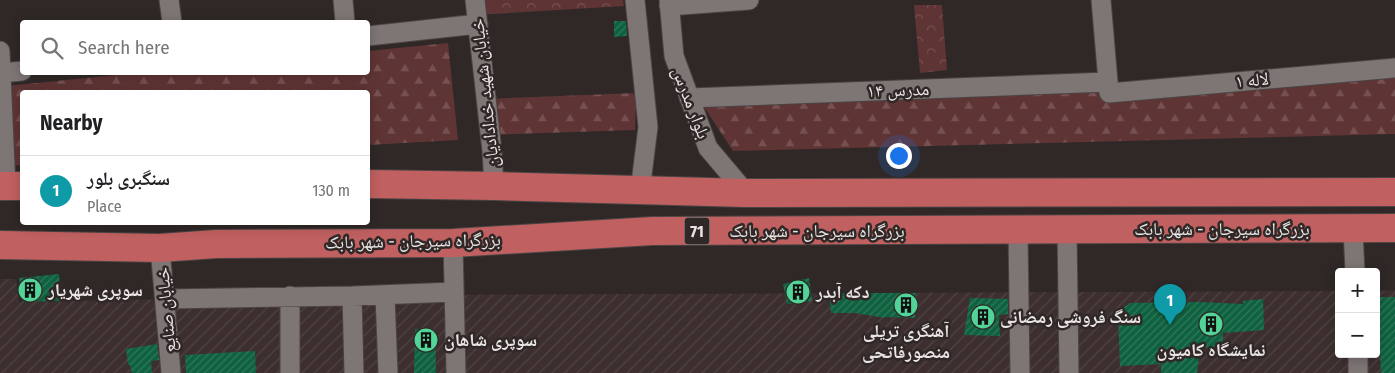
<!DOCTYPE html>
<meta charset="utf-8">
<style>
body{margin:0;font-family:"Fira Sans Condensed","Noto Naskh Arabic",sans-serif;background:#f2f2f2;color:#202124}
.controls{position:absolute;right:15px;bottom:15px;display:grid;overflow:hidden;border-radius:5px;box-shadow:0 2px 12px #0003}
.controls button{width:45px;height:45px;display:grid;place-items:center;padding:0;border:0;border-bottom:1px solid #e0e0e0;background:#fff;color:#202124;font:25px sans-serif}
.you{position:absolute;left:898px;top:155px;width:18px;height:18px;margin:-12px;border:4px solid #fff;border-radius:50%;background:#1a73e8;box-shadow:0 0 0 8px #1a73e833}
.badge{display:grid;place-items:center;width:32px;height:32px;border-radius:50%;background:#1a73e8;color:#fff;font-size:16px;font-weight:700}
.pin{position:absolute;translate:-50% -41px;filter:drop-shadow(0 1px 2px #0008)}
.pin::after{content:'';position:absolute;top:26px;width:18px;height:15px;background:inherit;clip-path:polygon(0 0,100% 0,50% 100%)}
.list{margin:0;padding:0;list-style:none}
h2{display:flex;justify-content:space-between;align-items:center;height:65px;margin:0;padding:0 20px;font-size:21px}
h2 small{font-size:16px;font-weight:400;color:#757577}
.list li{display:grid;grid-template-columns:32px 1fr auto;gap:15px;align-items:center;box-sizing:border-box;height:70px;padding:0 20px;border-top:1px solid #e0e0e0}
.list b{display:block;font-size:19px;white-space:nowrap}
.list p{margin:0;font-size:16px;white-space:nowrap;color:#757577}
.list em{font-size:16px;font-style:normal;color:#757577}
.icon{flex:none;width:28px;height:28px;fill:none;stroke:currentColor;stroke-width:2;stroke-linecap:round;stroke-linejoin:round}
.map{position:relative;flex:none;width:1395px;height:373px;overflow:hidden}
.search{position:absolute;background:#fff;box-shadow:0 2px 12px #0003;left:20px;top:20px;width:350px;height:55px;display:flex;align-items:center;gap:12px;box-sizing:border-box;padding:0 18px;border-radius:5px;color:#757577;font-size:19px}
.panel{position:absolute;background:#fff;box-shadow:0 2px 12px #0003;left:20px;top:90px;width:350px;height:135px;border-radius:5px}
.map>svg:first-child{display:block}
.industrial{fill:url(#industrial-furrows)}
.forest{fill:url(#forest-firs)}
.park{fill:url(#park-crowns)}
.building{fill:url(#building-hatch)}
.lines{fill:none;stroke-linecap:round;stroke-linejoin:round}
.minor-casing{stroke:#4a4443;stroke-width:21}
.highway-casing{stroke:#4a4443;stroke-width:30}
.minor{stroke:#7e7575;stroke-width:19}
.highway{stroke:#c06060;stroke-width:28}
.labels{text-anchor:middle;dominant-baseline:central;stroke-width:5;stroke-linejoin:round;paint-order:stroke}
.shield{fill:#2f2827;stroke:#b2acac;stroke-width:1}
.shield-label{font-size:16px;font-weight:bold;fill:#eae5e5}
.street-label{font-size:18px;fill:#eae5e5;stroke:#2f2827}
.poi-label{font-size:18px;font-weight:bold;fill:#eae5e5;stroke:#2f2827;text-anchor:start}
</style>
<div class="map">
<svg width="1395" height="373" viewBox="0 0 1395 373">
<defs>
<pattern id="industrial-furrows" width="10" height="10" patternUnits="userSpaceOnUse" patternTransform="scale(1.25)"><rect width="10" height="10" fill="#3d2f2f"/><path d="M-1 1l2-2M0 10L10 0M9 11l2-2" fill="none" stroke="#504343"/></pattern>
<pattern id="forest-firs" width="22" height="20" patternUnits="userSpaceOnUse" patternTransform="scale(1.25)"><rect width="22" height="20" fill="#5f3434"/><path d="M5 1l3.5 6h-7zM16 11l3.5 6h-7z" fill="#765151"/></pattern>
<pattern id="park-crowns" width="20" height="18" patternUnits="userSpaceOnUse" patternTransform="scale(1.25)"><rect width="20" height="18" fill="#5f3434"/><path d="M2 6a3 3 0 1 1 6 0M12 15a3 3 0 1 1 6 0" fill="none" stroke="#765151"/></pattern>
<pattern id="building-hatch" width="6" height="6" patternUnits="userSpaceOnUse" patternTransform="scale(1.25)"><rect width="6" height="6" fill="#0f6240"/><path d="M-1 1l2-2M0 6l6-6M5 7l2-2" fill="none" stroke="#32785b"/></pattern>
</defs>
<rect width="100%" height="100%" fill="#2f2827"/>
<path class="industrial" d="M0,279H16L19,302L385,295L1339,291V354H1376V291L1395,290V373H0Z"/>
<path class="forest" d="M448,43L458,140L368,145V92H22V165L9,166L6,86L146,72H368V51Z
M1395,72V134L733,151L704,107Z
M636,93L635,130L486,135V99Z"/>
<path class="park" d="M475,0H623L624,6L477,15Z
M914,5H942L947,70L920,73Z"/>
<path class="building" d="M614,21H626L627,36L614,37Z
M59,274L61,301L23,302L19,278Z
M809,278L812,301L787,304L783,284Z
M829,293H916L915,318L885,317V318L855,313H831Z
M1377,297H1395V373H1381Z
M970,298L1008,299V314L999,315L1000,336L964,335Z
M1263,299L1264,330L1223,333V345L1200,349L1197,373H1161V364L1120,366L1118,312L1130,303L1199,302L1243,304V301Z
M415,329L435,330L436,373H414Z
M157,344L159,360L151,361L152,373H132L130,365H128L126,349Z
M255,351L256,373H186L185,355Z"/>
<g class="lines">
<defs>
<path id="minor" d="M169,0L172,22
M343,0L345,22
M475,0L492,151L494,186
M635,0L648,127L640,191
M669,0L674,56L708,148L746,193
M1101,0L1109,93L1395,68
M669,6L749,0
M368,36L478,24
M0,51L6,186
M0,73L22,71
M689,98L1108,82
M1353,229L1355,272
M1018,230L1020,373
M1067,230L1069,373
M453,243L456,373
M160,248L171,373
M385,295L388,373
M290,296V373
M352,296L354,373
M166,299L352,296L454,292
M1358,354V373"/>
<path id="highway" d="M368,184L494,186L746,193L1395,192
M0,186H22
M0,245L160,248L216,244L453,243L652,231L1395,228"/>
</defs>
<use href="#minor" class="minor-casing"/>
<use href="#highway" class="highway-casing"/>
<use href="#minor" class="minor"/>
<use href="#highway" class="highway"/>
</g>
<defs>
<symbol id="building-disc" viewBox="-11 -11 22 22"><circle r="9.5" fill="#52d397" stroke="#2f2827"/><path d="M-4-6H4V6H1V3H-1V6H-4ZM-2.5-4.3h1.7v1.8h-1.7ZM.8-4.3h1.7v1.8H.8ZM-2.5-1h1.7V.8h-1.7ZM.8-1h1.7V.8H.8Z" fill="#111"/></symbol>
</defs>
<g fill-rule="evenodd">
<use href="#building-disc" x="16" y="276" width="28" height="28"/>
<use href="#building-disc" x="784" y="278" width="28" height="28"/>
<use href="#building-disc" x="892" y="291" width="28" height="28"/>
<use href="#building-disc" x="969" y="303" width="28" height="28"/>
<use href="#building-disc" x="1197" y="310" width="28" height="28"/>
<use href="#building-disc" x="412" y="326" width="28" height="28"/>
</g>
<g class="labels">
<rect class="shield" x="684.5" y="217.5" width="25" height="27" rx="4"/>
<g class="shield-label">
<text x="697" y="231">71</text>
</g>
<g class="street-label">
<text transform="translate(1252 80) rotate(-5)">لاله ۱</text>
<text transform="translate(898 90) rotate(-2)">مدرس ۱۴</text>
<text transform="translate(485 93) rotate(-96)">خیابان شهید خدادادیان</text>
<text transform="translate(691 103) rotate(69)">بلوار مدرس</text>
<text x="1222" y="229">بزرگراه سیرجان - شهر بابک</text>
<text x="817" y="231">بزرگراه سیرجان - شهر بابک</text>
<text transform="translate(413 241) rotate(-1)">بزرگراه سیرجان - شهر بابک</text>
<text transform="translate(166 310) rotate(-95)">خیابان صنایع</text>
</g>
<g class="poi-label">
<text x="48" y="290">سوپری شهریار</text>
<text x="816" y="292">دکه آبدر</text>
<text x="1000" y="317">سنگ فروشی رمضانی</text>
<text x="906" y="331" text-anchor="middle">آهنگری تریلی<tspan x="906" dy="21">منصورفاتحی</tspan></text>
<text x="444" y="340">سوپری شاهان</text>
<text x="1211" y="350" text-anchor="middle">نمایشگاه کامیون</text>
</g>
</g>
</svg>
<div class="controls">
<button>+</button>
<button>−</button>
</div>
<div class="you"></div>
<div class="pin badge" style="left:1170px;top:325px;background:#0f9aa8">1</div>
<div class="search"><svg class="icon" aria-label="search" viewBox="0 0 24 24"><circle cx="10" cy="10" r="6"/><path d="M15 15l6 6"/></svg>Search here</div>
<section class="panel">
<h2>Nearby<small></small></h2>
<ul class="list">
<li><span class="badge" style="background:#0f9aa8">1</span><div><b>سنگبری بلور</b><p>Place</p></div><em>130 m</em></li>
</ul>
</section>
</div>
